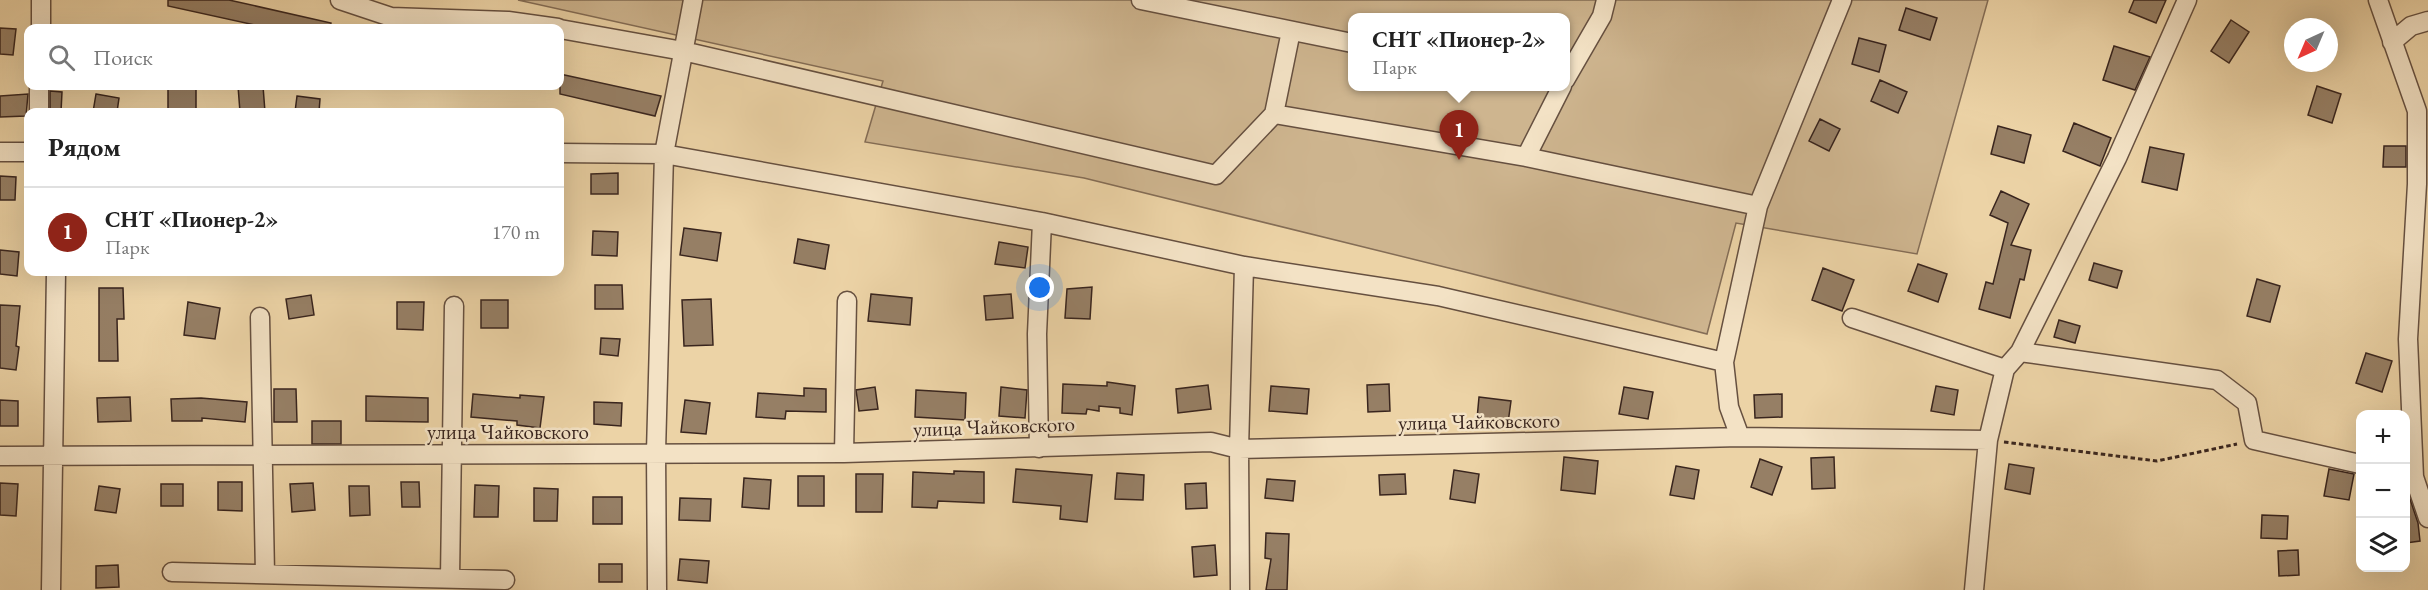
<!DOCTYPE html>
<html lang="ru">
<meta charset="utf-8">
<style>
body{margin:0;font-family:"EB Garamond",serif;background:#f6f6f6;color:#222}
.controls{position:absolute;right:18px;bottom:18px;display:grid;overflow:hidden;border-radius:12px;box-shadow:0 6px 24px #0002}
.controls button{width:54px;height:54px;display:grid;place-items:center;padding:0;border:0;border-bottom:2px solid #e0e0e0;background:#fff;color:#222;font:30px sans-serif}
.compass{position:absolute;left:2284px;top:18px;width:54px;height:54px;border-radius:50%;background:#fff;box-shadow:0 6px 24px #0002;rotate:224deg}
.you{position:absolute;left:1040px;top:288px;width:21px;height:21px;margin:-15px;border:4px solid #fff;border-radius:50%;background:#1a73e8;box-shadow:0 0 0 9px #1a73e833}
.badge{display:grid;place-items:center;width:39px;height:39px;border-radius:50%;background:#8f2418;color:#fff;font-size:20px;font-weight:700}
.pin{position:absolute;translate:-50% -50px;filter:drop-shadow(0 2px 3px #0008)}
.pin::after{content:'';position:absolute;top:32px;width:21px;height:18px;background:inherit;clip-path:polygon(0 0,100% 0,50% 100%)}
.popup{position:absolute;left:1348px;top:13px;width:222px;height:78px;box-sizing:border-box;display:grid;place-content:center;border-radius:12px;background:#fff;filter:drop-shadow(0 2px 4px #0005);font-size:20px;white-space:nowrap;color:#767676}
.popup b{font-size:22px;color:#222}
.popup::after{content:'';position:absolute;left:50%;top:100%;margin-left:-12px;border:12px solid transparent;border-top-color:#fff}
.list{margin:0;padding:0;list-style:none}
h2{display:flex;justify-content:space-between;align-items:center;height:78px;margin:0;padding:0 24px;font-size:26px}
h2 small{font-size:20px;font-weight:400;color:#767676}
.list li{display:grid;grid-template-columns:39px 1fr auto;gap:18px;align-items:center;box-sizing:border-box;height:90px;padding:0 24px;border-top:2px solid #e0e0e0}
.list b{display:block;font-size:22px;white-space:nowrap}
.list p{margin:0;font-size:20px;white-space:nowrap;color:#767676}
.list em{font-size:20px;font-style:normal;color:#767676}
.icon{flex:none;width:33px;height:33px;fill:none;stroke:currentColor;stroke-width:2;stroke-linecap:round;stroke-linejoin:round}
.map{position:relative;flex:none;width:2428px;height:590px;overflow:hidden}
.search{position:absolute;background:#fff;box-shadow:0 6px 24px #0002;left:24px;top:24px;width:540px;height:66px;display:flex;align-items:center;gap:15px;box-sizing:border-box;padding:0 21px;border-radius:12px;color:#767676;font-size:22px}
.panel{position:absolute;background:#fff;box-shadow:0 6px 24px #0002;left:24px;top:108px;width:540px;height:168px;border-radius:12px}
.map>svg:first-child{display:block}
.green{fill:#ceb58f;stroke:#846d56;stroke-width:1.5;fill-rule:evenodd}
.building{fill:#967f65;stroke:#39251e;stroke-width:1.5}
.lines{fill:none;stroke-linecap:round;stroke-linejoin:round}
.minor-casing{stroke:#665040;stroke-width:21}
.path{stroke:#39251e;stroke-width:3;stroke-dasharray:4.5 3;stroke-linecap:butt}
.minor{stroke:#f3e2c5;stroke-width:18}
.labels{text-anchor:middle;dominant-baseline:central;stroke-width:5;stroke-linejoin:round;paint-order:stroke}
.street-label{font-size:21px;fill:#39251e;stroke:#f3e2c5}
</style>
<div class="map">
<svg width="2428" height="590" viewBox="0 0 2428 590">
<rect width="100%" height="100%" fill="#ecd3a6"/>
<filter id="stains"><feTurbulence type="fractalNoise" baseFrequency=".00333" numOctaves="4"/><feColorMatrix values="0 0 0 0 .2 0 0 0 0 .09 0 0 0 0 .02 0 0 0 .5 -.17"/></filter>
<radialGradient id="worn" r=".72"><stop offset=".6" stop-color="#630" stop-opacity="0"/><stop offset="1" stop-color="#630" stop-opacity=".3"/></radialGradient>
<path class="green" d="M518,0H1988L1917,254L1736,223L1707,334L1465,272L1084,178L865,142L883,81ZM1352,18H1565V86H1352Z"/>
<path class="building" d="M168,0H229L331,23L330,28H269L168,6Z
M2134,0H2166L2156,23L2129,12Z
M1906,8L1937,18L1930,40L1899,30Z
M2231,20L2249,32L2229,63L2211,51Z
M0,28L16,29L13,55L0,54Z
M1859,38L1886,45L1879,72L1852,64Z
M2114,46L2150,57L2135,90L2103,80Z
M560,74L661,96L655,116L560,94Z
M1880,80L1907,92L1898,113L1871,101Z
M168,86H196V112H168Z
M238,86H263L265,112H240Z
M2317,86L2341,94L2332,123L2308,115Z
M50,91L62,92L61,112H50Z
M28,94L26,116L0,117V96Z
M96,94L119,98L117,112H93Z
M297,96L320,99L319,112H295Z
M1820,119L1840,129L1829,151L1809,141Z
M2074,123L2111,138L2100,166L2063,151Z
M1998,126L2031,135L2024,163L1991,154Z
M2384,146H2406V167H2383Z
M2150,147L2184,154L2177,190L2142,182Z
M618,173V194H591V174Z
M0,176L16,177L15,200H0Z
M2001,191L2029,204L2011,245L2031,250L2024,280L2020,279L2010,318L1979,309L1986,282L1993,284L2008,223L1990,215Z
M684,228L721,233L717,261L680,255Z
M593,231L618,232L617,256L592,255Z
M798,239L829,245L825,269L794,263Z
M999,242L1028,247L1025,268L995,264Z
M0,250L19,252L17,276L0,274Z
M2094,263L2122,271L2117,288L2089,280Z
M1918,264L1947,274L1938,302L1908,291Z
M1823,268L1854,280L1842,311L1812,300Z
M2257,279L2280,286L2270,322L2247,316Z
M595,285H622L623,309H595Z
M1092,287L1090,319L1065,318L1067,289Z
M99,288H123L124,319H117L118,361H99Z
M871,294L912,298L910,325L868,321Z
M1011,294L1013,318L986,320L984,296Z
M311,295L314,315L289,319L286,299Z
M711,299L713,345L684,346L682,300Z
M481,300H508V328H481Z
M188,302L220,308L215,339L184,335Z
M397,302H424L423,330L397,329Z
M0,305L20,306L16,346L19,347L16,370L0,368Z
M2059,320L2080,326L2075,343L2054,337Z
M601,338L620,339L618,356L600,354Z
M2366,353L2392,361L2382,392L2356,383Z
M1107,382L1135,386L1132,415L1120,413V408L1099,406V411L1087,409L1086,414L1062,413L1063,384L1107,386Z
M1389,384L1390,411L1368,412L1367,385Z
M1208,385L1211,409L1178,413L1176,389Z
M1271,386L1309,389L1307,414L1269,411Z
M1936,386L1958,390L1954,415L1931,411Z
M875,387L878,409L859,411L856,390Z
M1001,387L1027,390L1025,418L999,416Z
M1624,387L1653,392L1648,419L1619,414Z
M804,388L826,389V412L786,411L785,419L756,417L758,393L804,396Z
M274,389H296L297,422H274Z
M916,390L966,393L965,420L915,417Z
M473,394L520,398V395L544,397L540,428L517,425V421L471,417Z
M1782,394V417L1755,418L1754,395Z
M366,396L428,398V422L366,421Z
M130,397L131,421L98,422L97,398Z
M1479,397L1511,401L1508,423L1477,419Z
M201,398L247,402L245,422L202,418V421H172L171,399Z
M0,400L18,401V426H0Z
M685,400L710,403L706,434L681,432Z
M594,402L622,403L621,426L594,424Z
M312,421H341V444H312Z
M1564,457L1598,461L1595,494L1561,490Z
M1834,457L1835,488L1812,489L1811,458Z
M1760,459L1782,467L1772,495L1751,487Z
M2009,464L2034,468L2030,494L2005,489Z
M1676,466L1699,470L1694,499L1670,495Z
M1016,469L1092,475L1087,522L1060,519L1061,506L1013,502Z
M2329,469L2354,474L2349,500L2324,496Z
M1454,470L1479,474L1475,503L1450,499Z
M954,471L984,472V503L938,501L937,508L912,507L913,472L954,474Z
M1117,473L1144,475L1143,500L1115,499Z
M856,474H883L882,512H856Z
M1405,474L1406,494L1380,495L1379,475Z
M798,476H824V506H798Z
M744,478L771,480L769,509L742,507Z
M1267,479L1295,481L1293,501L1265,498Z
M218,482H242V511L218,510Z
M401,482H419L420,507H402Z
M0,483L18,484L16,516L0,515Z
M313,483L315,510L292,512L290,484Z
M1206,483L1207,508L1186,509L1185,484Z
M161,484H183V506H161Z
M475,485L499,486L498,517H474Z
M99,486L120,489L116,513L95,510Z
M349,486H369L370,515L350,516Z
M534,488L558,489L557,521H534Z
M2406,493H2408L2418,523L2420,541L2406,543Z
M593,497H622V524H593Z
M680,498L711,499L710,521L679,520Z
M2262,515L2288,516L2287,539L2261,538Z
M1266,533L1289,534L1287,590H1266L1271,559L1265,558Z
M1215,545L1217,575L1194,577L1192,547Z
M2298,550L2299,575L2279,576L2278,551Z
M680,559L709,561L707,583L678,580Z
M599,564H622V582H599Z
M118,565L119,587L96,588V566Z"/>
<g class="lines">
<defs>
<path id="minor" d="M340,0L391,17L508,21L558,28
M1141,0L1352,43
M2378,0L2417,111V184L2408,339L2414,477L2428,518
M41,28V0
M560,29L683,51L1216,175L1274,114L1526,157L1562,86
M2392,42L2411,26L2428,21
M1565,80L1602,16L1606,0
M39,112V86
M1274,114L1291,31
M0,152H28
M560,153L664,154L1042,222L1244,266L1438,296L1724,362
M1526,157L1758,206
M260,317L265,574
M1852,318L2005,369
M2020,352L2217,380L2247,403L2254,440L2360,464
M1740,437L1729,407L1724,362L1758,206L1842,0
M1039,448L1037,334L1042,222
M844,453L847,301
M0,456L844,453L1211,442L1239,449L1740,437L1988,440
M172,572L505,580
M450,578L454,306
M51,590L56,272
M657,590L656,452L664,154L693,0
M1240,590L1239,449L1244,266
M1974,590L1988,440L2005,369L2020,352L2117,158L2187,0"/>
</defs>
<use href="#minor" class="minor-casing"/>
<path class="path" d="M2004,442L2157,461L2237,444"/>
<use href="#minor" class="minor"/>
</g>
<g class="labels">
<g class="street-label">
<text transform="translate(1479 421) rotate(-1)">улица Чайковского</text>
<text transform="translate(994 426) rotate(-2)">улица Чайковского</text>
<text x="508" y="431">улица Чайковского</text>
</g>
</g>
<rect width="100%" height="100%" filter="url(#stains)"/>
<rect width="100%" height="100%" fill="url(#worn)"/>
</svg>
<div class="controls">
<button>+</button>
<button>−</button>
<button><svg class="icon" aria-label="layers" viewBox="0 0 24 24"><path d="M12 4l9 5-9 5-9-5zM3 14l9 5 9-5"/></svg></button>
</div>
<svg class="compass" viewBox="-18 -18 36 36"><path d="M0-13l5 13h-10z" fill="#e53935"/><path d="M0 13l5-13h-10z" fill="#767676"/></svg>
<div class="you"></div>
<div class="pin badge" style="left:1459px;top:160px">1</div>
<div class="popup"><b>СНТ «Пионер-2»</b>Парк</div>
<div class="search"><svg class="icon" aria-label="search" viewBox="0 0 24 24"><circle cx="10" cy="10" r="6"/><path d="M15 15l6 6"/></svg>Поиск</div>
<section class="panel">
<h2>Рядом<small></small></h2>
<ul class="list">
<li><span class="badge">1</span><div><b>СНТ «Пионер-2»</b><p>Парк</p></div><em>170 m</em></li>
</ul>
</section>
</div>
